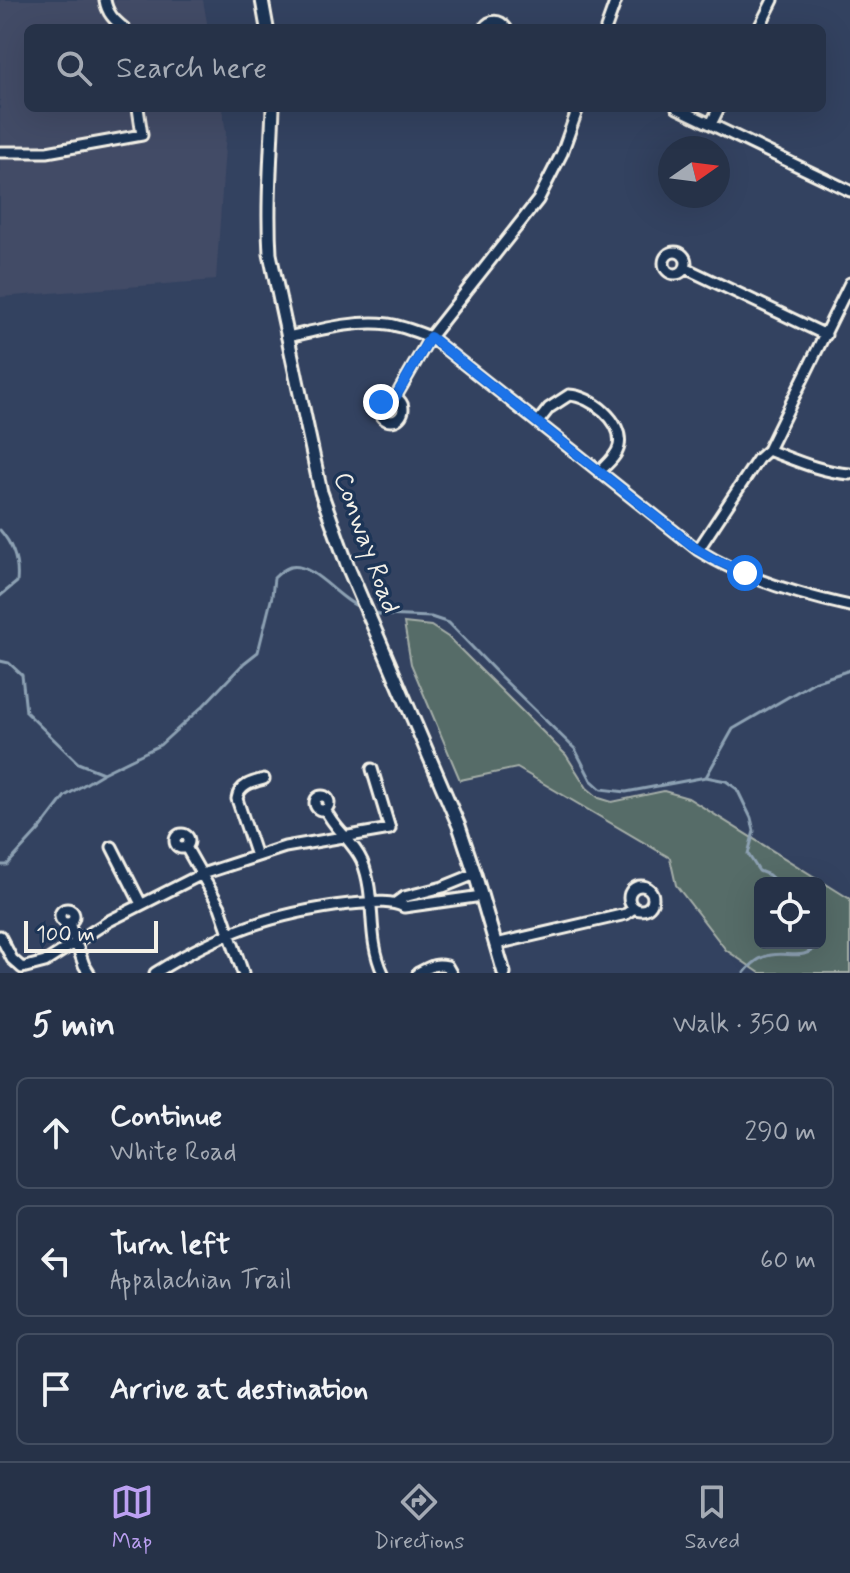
<!DOCTYPE html>
<meta charset="utf-8">
<style>
body{margin:0;font-family:Mynerve,sans-serif;background:#323e52;color:#f1f3f6}
.controls{position:absolute;right:24px;bottom:24px;display:grid;overflow:hidden;border-radius:12px;box-shadow:0 8px 32px #0002}
.controls button{width:72px;height:72px;display:grid;place-items:center;padding:0;border:0;border-bottom:2px solid #424d60;background:#263248;color:#f1f3f6;font:40px sans-serif}
.compass{position:absolute;left:658px;top:136px;width:72px;height:72px;border-radius:50%;background:#263248;box-shadow:0 8px 32px #0002;rotate:76deg}
.scale{position:absolute;left:24px;bottom:20px;width:134px;box-sizing:border-box;padding-left:8px;border:4px solid #f4f1e8;border-top:0;font-size:22px;line-height:28px;white-space:nowrap;color:#f4f1e8;-webkit-text-stroke:6px #1d3557;paint-order:stroke}
.stop{position:absolute;width:24px;height:24px;margin:-18px;border:6px solid #1a73e8;border-radius:50%;background:#fff}
.stop.end{background:#1a73e8;border-color:#fff;box-shadow:0 2px 8px #0008}
.list{margin:0;padding:0;list-style:none}
h2{display:flex;justify-content:space-between;align-items:center;height:104px;margin:0;padding:0 32px;font-size:34px}
h2 small{font-size:26px;font-weight:400;color:#a4aab4}
.list li{display:grid;grid-template-columns:52px 1fr auto;gap:24px;align-items:center;box-sizing:border-box;height:112px;margin:0 16px 16px;padding:0 16px;border:2px solid #424d60;border-radius:12px}
.list b{display:block;font-size:30px;white-space:nowrap}
.list p{margin:0;font-size:26px;white-space:nowrap;color:#a4aab4}
.list em{font-size:26px;font-style:normal;color:#a4aab4}
.icon{flex:none;width:44px;height:44px;fill:none;stroke:currentColor;stroke-width:2;stroke-linecap:round;stroke-linejoin:round}
.map{position:relative;flex:none;width:850px;height:973px;overflow:hidden}
.search{position:absolute;background:#263248;box-shadow:0 8px 32px #0002;left:24px;right:24px;top:24px;height:88px;display:flex;align-items:center;gap:20px;box-sizing:border-box;padding:0 28px;border-radius:12px;color:#a4aab4;font-size:30px}
.sheet{height:488px;background:#263248}
nav{display:flex;justify-content:space-around;align-items:center;box-sizing:border-box;height:112px;border-top:2px solid #424d60;background:#263248;font-size:22px;color:#a4aab4}
nav a{display:grid;justify-items:center;gap:4px}
nav .on{color:#bca0f2}
.map>svg:first-child{display:block}
.built{fill:#424b66}
.green{fill:#566c67;stroke:#a5aea8;stroke-width:2;fill-rule:evenodd}
.lines{fill:none;stroke-linecap:round;stroke-linejoin:round}
.stream{stroke:#8da1b3;stroke-width:3}
.minor-casing{stroke:#f4f1e8;stroke-width:15}
.tertiary-casing{stroke:#f4f1e8;stroke-width:17}
.minor{stroke:#1d3557;stroke-width:9}
.tertiary{stroke:#1d3557;stroke-width:11}
.route{stroke:#1a73e8;stroke-width:10}
.labels{text-anchor:middle;dominant-baseline:central;stroke-width:7;stroke-linejoin:round;paint-order:stroke}
.street-label{font-size:26px;fill:#f4f1e8;stroke:#1d3557}
</style>
<div class="map">
<svg width="850" height="973" viewBox="0 0 850 973">
<rect width="100%" height="100%" fill="#334260"/>
<filter id="ink" filterUnits="userSpaceOnUse"><feTurbulence type="fractalNoise" baseFrequency=".0125" numOctaves="2"/><feDisplacementMap in="SourceGraphic" scale="16" xChannelSelector="R" yChannelSelector="G"/><feConvolveMatrix kernelMatrix="1 2 1 2 8 2 1 2 1" color-interpolation-filters="sRGB"/></filter>
<g filter="url(#ink)">
<path class="built" d="M0,0H203L208,28H28V108H222L226,132L216,280L0,297Z"/>
<path class="green" d="M404,623L431,626L448,637L566,755L587,788L599,798L612,802L664,791L688,798L850,899V973H760L726,950L676,885L670,858L517,768L460,780L411,664ZM820,883V943H760V883Z"/>
<g class="lines">
<path class="stream" d="M0,530C13,545 19,563 17,582L0,596
M373,612L382,615L431,617L449,623L500,676L575,749L591,780L601,789L626,792L706,777L726,781L737,789L751,818L754,831L748,854L759,871L769,875L778,883
M0,661L9,663L22,675L26,712L78,763L103,773L160,745L204,705L244,663L258,652L272,596L274,578C278,574 284,569 290,567C314,562 339,601 362,608
M706,777L733,729L814,682L850,670
M0,865H7L39,830L65,796L102,774
M744,973C748,968 757,959 764,957C784,948 803,965 819,943"/>
<defs>
<path id="minor" d="M105,0C107,13 114,20 124,28
M484,28C490,19 500,19 506,28
M606,28L616,0
M759,28L773,0
M677,108L850,191
M711,124L719,108
M0,152H47L142,135L138,108
M664 263a11 11 0 1 1 22 0a11 11 0 1 1-22 0Z
M685,268L826,335
M287,337C320,330 354,320 388,324C402,326 417,332 430,337L698,550C741,577 800,595 850,606
M379 409a12 12 0 1 1 24 0a12 12 0 1 1-24 0Z
M395,398L430,337L538,200L562,153L578,108
M538,422L549,408L569,395C591,396 624,421 619,446C617,456 607,464 600,471
M768,450C795,460 821,472 850,474
M698,550L758,459L768,450L850,283
M315 803a7 7 0 1 1 14 0a7 7 0 1 1-14 0Z
M325,809C334,829 353,841 362,861C377,897 366,937 383,973
M175 841a7 7 0 1 1 14 0a7 7 0 1 1-14 0Z
M112,847L141,904
M186,847L220,907L243,973
M256,856L237,799C239,785 252,782 264,779
M629 898a12 12 0 1 1 24 0a12 12 0 1 1-24 0Z
M397,902L404,897L443,887L475,874
M60 916a7 7 0 1 1 14 0a7 7 0 1 1-14 0Z
M69,923L84,965L89,973
M0,936L12,959L22,968L45,962L109,921L202,874L285,847L390,829L372,769
M496,944L626,914L634,908
M155,973C221,932 273,913 350,904C367,903 390,899 404,907L482,896
M418,973C430,967 434,963 447,966L451,973"/>
<path id="tertiary" d="M262,0L267,28
M273,108C271,157 267,205 270,254L321,492L348,567L459,826L475,874L504,973"/>
</defs>
<use href="#minor" class="minor-casing"/>
<use href="#tertiary" class="tertiary-casing"/>
<use href="#minor" class="minor"/>
<use href="#tertiary" class="tertiary"/>
</g>
</g>
<g class="lines" filter="url(#ink)">
<path class="route" d="M381,402L388,398H395L430,337L698,550L715,560L745,573"/>
</g>
<g class="labels">
<g class="street-label">
<text transform="translate(366 543) rotate(70)">Conway Road</text>
</g>
</g>
</svg>
<div class="controls">
<button><svg class="icon" aria-label="locate" viewBox="0 0 24 24"><circle cx="12" cy="12" r="6"/><path d="M12 2v4M12 18v4M2 12h4M18 12h4"/></svg></button>
</div>
<svg class="compass" viewBox="-18 -18 36 36"><path d="M0-13l5 13h-10z" fill="#e53935"/><path d="M0 13l5-13h-10z" fill="#a4aab4"/></svg>
<div class="scale">100 m</div>
<div class="stop" style="left:745px;top:573px"></div>
<div class="stop end" style="left:381px;top:402px"></div>
<div class="search"><svg class="icon" aria-label="search" viewBox="0 0 24 24"><circle cx="10" cy="10" r="6"/><path d="M15 15l6 6"/></svg>Search here</div>
</div>
<section class="sheet">
<h2>5 min<small>Walk · 350 m</small></h2>
<ul class="list">
<li><svg class="icon" aria-label="ahead" viewBox="0 0 24 24"><path d="M12 20V5M6 11l6-6 6 6"/></svg><div><b>Continue</b><p>White Road</p></div><em>290 m</em></li>
<li><svg class="icon" aria-label="left" viewBox="0 0 24 24"><path d="M17 20v-9H6M10 6l-5 5 5 5"/></svg><div><b>Turn left</b><p>Appalachian Trail</p></div><em>60 m</em></li>
<li><svg class="icon" aria-label="arrive" viewBox="0 0 24 24"><path d="M6 21V4h12l-3 4 3 4H6"/></svg><div><b>Arrive at destination</b></div></li>
</ul>
</section>
<nav>
<a class="on"><svg class="icon" aria-label="map" viewBox="0 0 24 24"><path d="M3 6l6-2 6 2 6-2v14l-6 2-6-2-6 2zM9 4v14M15 6v14"/></svg>Map</a>
<a><svg class="icon" aria-label="directions" viewBox="0 0 24 24"><path d="M12 3l9 9-9 9-9-9zM9 14v-3h6M13 9l2 2-2 2"/></svg>Directions</a>
<a><svg class="icon" aria-label="saved" viewBox="0 0 24 24"><path d="M7 4h10v16l-5-4-5 4z"/></svg>Saved</a>
</nav>
